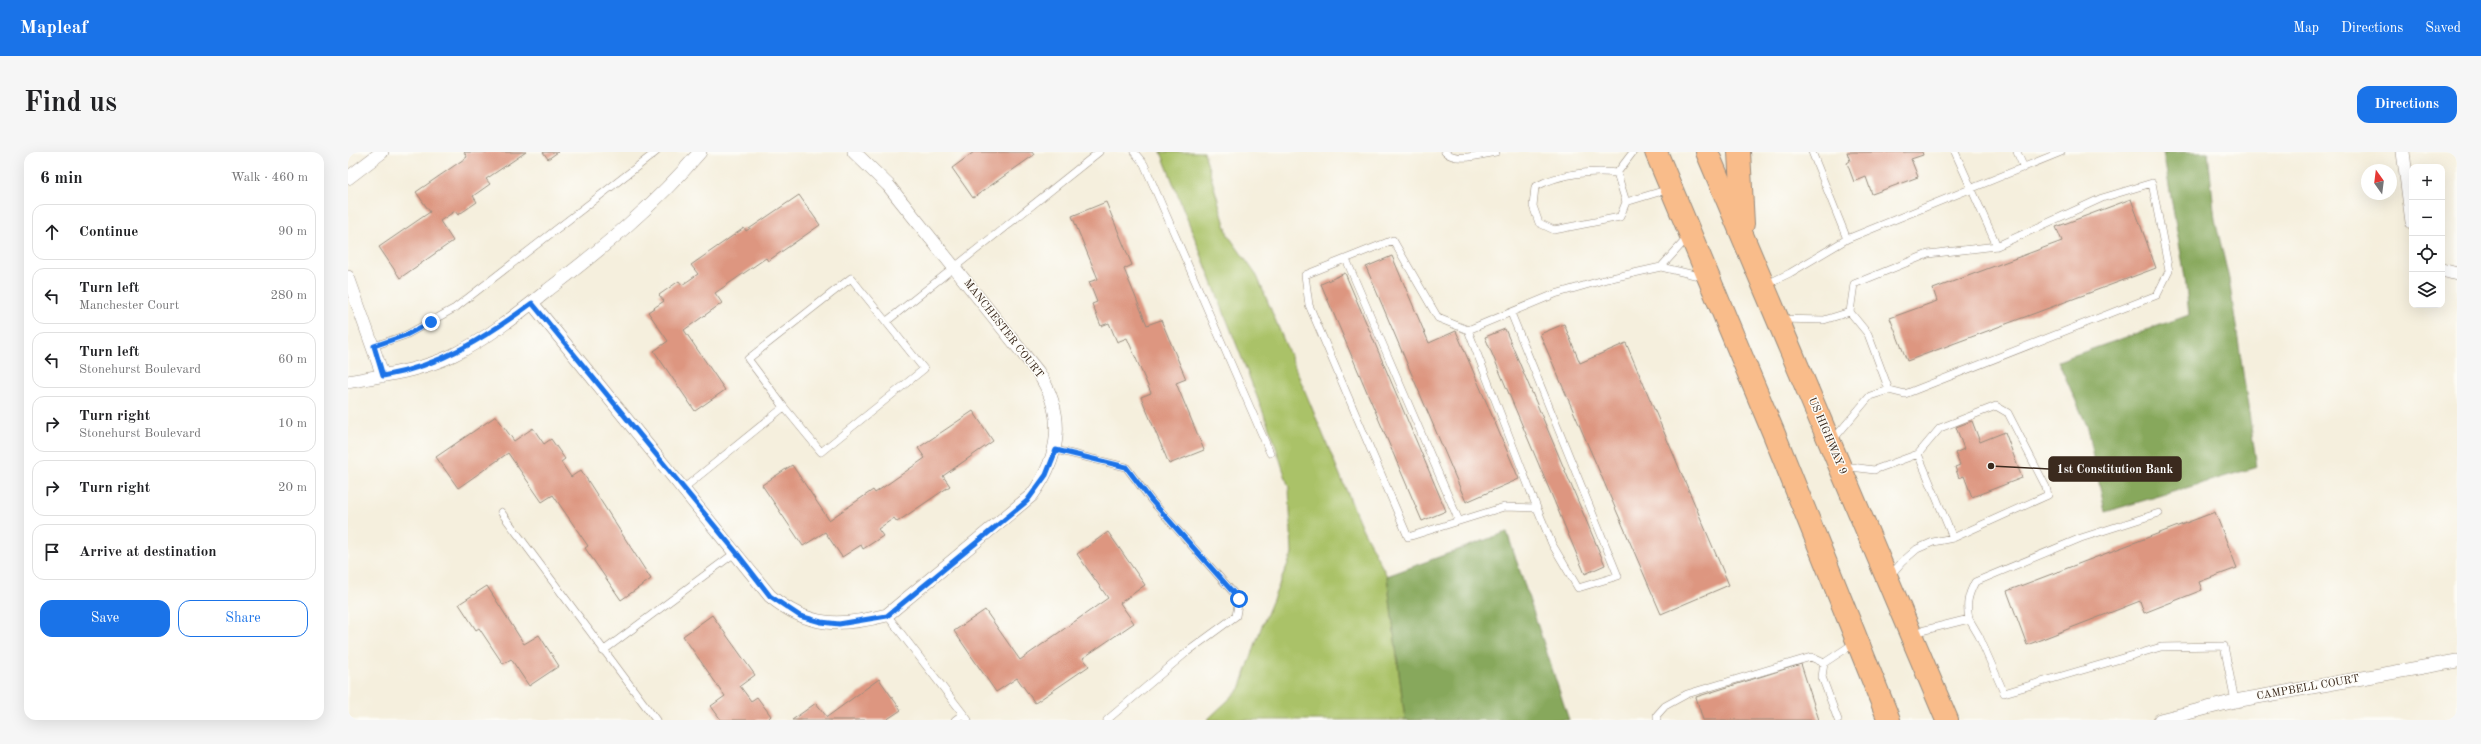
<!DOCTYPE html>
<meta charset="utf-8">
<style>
body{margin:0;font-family:"Old Standard TT",serif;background:#f6f6f6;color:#202124}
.controls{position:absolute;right:12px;top:12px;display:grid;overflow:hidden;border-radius:8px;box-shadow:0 4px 16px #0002}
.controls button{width:36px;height:36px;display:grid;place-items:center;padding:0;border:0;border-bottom:1px solid #e0e0e0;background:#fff;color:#202124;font:20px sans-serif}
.compass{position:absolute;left:2013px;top:12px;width:36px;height:36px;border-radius:50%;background:#fff;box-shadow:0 4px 16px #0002;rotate:346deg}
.stop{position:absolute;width:12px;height:12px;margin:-9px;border:3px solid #1a73e8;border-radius:50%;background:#fff}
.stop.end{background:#1a73e8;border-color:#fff;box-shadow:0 1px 4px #0008}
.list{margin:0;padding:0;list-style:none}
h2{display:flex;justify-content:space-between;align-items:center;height:52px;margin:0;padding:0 16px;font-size:17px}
h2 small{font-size:13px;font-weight:400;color:#757577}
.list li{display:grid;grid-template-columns:26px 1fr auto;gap:12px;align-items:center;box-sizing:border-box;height:56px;margin:0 8px 8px;padding:0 8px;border:1px solid #e0e0e0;border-radius:12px}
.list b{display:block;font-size:15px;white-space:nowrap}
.list p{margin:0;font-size:13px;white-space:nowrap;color:#757577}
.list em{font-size:13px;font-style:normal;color:#757577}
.actions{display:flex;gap:8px;padding:12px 16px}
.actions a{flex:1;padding:9px 0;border:1px solid #1a73e8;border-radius:12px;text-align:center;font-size:14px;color:#1a73e8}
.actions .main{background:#1a73e8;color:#fff}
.icon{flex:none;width:22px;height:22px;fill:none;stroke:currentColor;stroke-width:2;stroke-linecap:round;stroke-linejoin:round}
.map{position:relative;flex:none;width:2109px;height:568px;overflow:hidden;border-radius:12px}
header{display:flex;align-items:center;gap:24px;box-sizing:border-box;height:56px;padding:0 20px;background:#1a73e8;color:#fff}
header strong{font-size:19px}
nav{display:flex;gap:22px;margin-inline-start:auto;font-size:14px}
.intro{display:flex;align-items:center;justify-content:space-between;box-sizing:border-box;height:96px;padding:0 24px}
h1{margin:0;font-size:28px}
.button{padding:10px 18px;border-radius:12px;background:#1a73e8;color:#fff;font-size:14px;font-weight:700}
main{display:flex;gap:24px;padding:0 24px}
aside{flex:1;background:#fff;border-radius:12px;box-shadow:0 4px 16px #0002}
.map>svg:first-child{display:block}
.green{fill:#aac267;stroke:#727642}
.forest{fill:#87a85c;stroke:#61693d}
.building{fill:#dd9680}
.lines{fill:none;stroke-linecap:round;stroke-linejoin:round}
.service-casing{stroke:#988c7e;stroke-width:8}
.minor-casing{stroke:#988c7e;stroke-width:14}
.trunk-casing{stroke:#988c7e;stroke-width:24}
.service{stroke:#fff;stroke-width:7}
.minor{stroke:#fff;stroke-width:13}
.trunk{stroke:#f9bc8a;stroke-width:22}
.route{stroke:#1a73e8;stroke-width:5}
.labels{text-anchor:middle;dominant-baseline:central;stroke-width:3;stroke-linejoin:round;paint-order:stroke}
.street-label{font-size:11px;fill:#3b2a1e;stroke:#fdfcf7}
.leader{fill:none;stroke:#3b2a1e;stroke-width:1.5}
.callout-dot{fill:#3b2a1e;stroke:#fdfcf7;stroke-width:1.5}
.callout{fill:#3b2a1e;stroke:#3b2a1e;stroke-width:1.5}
.callout-label{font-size:12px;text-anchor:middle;font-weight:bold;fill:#fff}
</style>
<header>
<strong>Mapleaf</strong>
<nav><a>Map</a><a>Directions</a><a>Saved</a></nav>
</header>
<div class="intro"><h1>Find us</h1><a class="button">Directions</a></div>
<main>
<aside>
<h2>6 min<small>Walk · 460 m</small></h2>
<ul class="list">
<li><svg class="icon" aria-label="ahead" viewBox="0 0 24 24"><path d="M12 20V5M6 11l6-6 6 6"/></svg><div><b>Continue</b></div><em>90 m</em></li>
<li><svg class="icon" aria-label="left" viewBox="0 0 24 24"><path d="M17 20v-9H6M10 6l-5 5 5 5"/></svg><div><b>Turn left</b><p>Manchester Court</p></div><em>280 m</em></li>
<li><svg class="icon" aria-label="left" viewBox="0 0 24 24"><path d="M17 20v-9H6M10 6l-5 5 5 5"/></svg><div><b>Turn left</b><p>Stonehurst Boulevard</p></div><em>60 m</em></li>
<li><svg class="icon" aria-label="right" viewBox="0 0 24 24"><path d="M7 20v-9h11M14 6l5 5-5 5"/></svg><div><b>Turn right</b><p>Stonehurst Boulevard</p></div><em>10 m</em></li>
<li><svg class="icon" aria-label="right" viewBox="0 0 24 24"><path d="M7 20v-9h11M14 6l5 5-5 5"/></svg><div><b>Turn right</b></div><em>20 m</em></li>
<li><svg class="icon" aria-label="arrive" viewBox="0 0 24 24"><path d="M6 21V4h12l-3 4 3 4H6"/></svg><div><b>Arrive at destination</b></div></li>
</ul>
<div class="actions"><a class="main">Save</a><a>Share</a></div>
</aside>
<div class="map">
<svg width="2109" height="568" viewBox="0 0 2109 568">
<rect width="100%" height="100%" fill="#fdfcf7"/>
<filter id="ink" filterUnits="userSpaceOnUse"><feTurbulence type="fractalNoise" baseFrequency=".025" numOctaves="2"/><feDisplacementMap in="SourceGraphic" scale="8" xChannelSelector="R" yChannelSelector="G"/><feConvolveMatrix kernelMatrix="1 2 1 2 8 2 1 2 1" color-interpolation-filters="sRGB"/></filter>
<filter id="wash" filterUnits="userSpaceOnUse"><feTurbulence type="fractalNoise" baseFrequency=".012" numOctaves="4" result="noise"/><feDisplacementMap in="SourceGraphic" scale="16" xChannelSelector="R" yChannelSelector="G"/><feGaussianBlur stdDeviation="0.9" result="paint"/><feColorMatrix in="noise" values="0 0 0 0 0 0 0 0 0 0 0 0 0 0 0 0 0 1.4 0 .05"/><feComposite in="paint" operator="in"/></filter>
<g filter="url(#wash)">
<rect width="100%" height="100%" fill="#f5efdd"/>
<path class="green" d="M813,0H856L880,83L909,124L1014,376L1039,424L1057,568H859L892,537L913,476L944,402L941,336L924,283Z"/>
<path class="forest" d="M1815,0H1860L1867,67L1881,127L1909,315L1757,360L1740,276L1710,209L1841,163L1837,125Z
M1159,380L1221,568H1057L1039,424Z"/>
<g id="blocks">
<path class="building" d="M116,0H178L138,27L142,32L125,44L129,50L110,63L107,59L92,69L105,89L52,126L31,95L82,60L68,40L119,5Z
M195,0H210L200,7Z
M626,0H684L686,3L625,46L604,16Z
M1499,0H1574L1575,3L1563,7L1570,25L1524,42L1518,25L1506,30L1499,11L1502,9Z
M451,43L472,73L420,109L418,106L367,141L374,151L336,178L377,238L347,259L306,199L320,189L300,160L316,149L311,143L331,129L334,133L350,122L343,113L396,76L398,79Z
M1783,47L1808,116L1559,209L1542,166L1589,149L1585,137L1714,89L1708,75Z
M758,50L784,113L776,117L799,173L813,168L838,227L828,231L856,298L821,312L793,245L803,241L779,186L769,190L761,171L753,174L744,152L749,150L741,130L750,127L724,64Z
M1044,104L1081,191L1108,179L1171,327L1118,350L1018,115Z
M997,121L1098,359L1074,369L973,132Z
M1216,172L1232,211L1278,191L1381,433L1313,462L1192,182Z
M1157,177L1257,413L1237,422L1137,185Z
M625,259L645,289L595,324L602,334L549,370L546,366L530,377L535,384L515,397L513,393L494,405L477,380L455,394L414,333L444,313L481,368L525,338L527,341L577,306L570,296Z
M148,264L166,289L185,276L196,292L203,287L217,307L213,310L223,325L233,318L303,427L273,448L237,396L240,394L205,343L194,350L160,301L110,336L88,305Z
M1624,269L1632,290L1657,280L1674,326L1624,345L1616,324L1611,326L1607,315L1612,313L1607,301L1616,297L1608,275Z
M1867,360L1889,416L1851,430L1854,438L1796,461L1792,449L1679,493L1659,439Z
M760,380L797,433L772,451L786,471L735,506L741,514L687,551L669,526L648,540L606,479L637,458L672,508L760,446L729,402Z
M139,434L176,492L191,483L211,514L181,534L163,507L155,512L131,476L128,478L111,452Z
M364,463L407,523L392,534L403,549L409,545L423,564L419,568H373L363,554L377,544L335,484Z
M1453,512L1471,568H1355L1348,545Z
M531,527L553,558L538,568H444L468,551L479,565Z"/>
</g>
</g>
<g filter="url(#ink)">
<use href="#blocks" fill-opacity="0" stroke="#988c7e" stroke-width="1"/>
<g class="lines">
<defs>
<path id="service" d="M786,0L796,12L922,301
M1097,0C1109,11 1134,2 1148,0
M1285,0L1269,21C1243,18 1210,22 1187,35L1185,54L1191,71L1206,78L1272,65L1278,50L1321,37
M1669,0L1676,16
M1269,21L1278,50
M1499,87L1713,0
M998,107L1111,369
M1313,115L1341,84
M1417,133L1442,121L1499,87L1464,0
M1163,161L1270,424L1230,436L1204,392L1189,356L1156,355L1060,385L961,153L957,123L1045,88L1090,166L1120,178L1207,142L1259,127L1313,115L1355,125
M1432,167L1476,168L1502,160
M539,169L751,0
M1120,178L1189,356
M26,194L58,183L107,156L308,0
M1541,238L1520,182L1502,160L1506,132L1580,102L1649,94
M1484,289L1522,244L1541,238L1557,242L1809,143L1821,119L1804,31L1754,46L1649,94L1607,0
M708,298L778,315L803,348L891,447L888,464L839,500L759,568
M1570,302L1605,386
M1496,314L1526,318L1570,302L1592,276L1648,254L1660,261L1698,335L1700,343L1605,386L1585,390L1569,397L1554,410L1542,424
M336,336L436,255L400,207L503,126L576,217L473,300L436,255
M153,360L308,568
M539,463L620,568
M1621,467C1618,452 1620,443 1627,430L1733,386L1811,361
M1565,481L1621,467L1631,484L1656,541L1813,495L1876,494L1887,549
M255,499L388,400
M607,568L615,562
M1309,568V563L1317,554L1339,542L1463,505L1476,511
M1490,568L1474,525L1476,511L1508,490"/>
<path id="minor" d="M2055,0L2064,70
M0,26L34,0
M2094,118L2109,122
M0,125L35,224
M184,151L422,444C461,476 492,475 539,463L684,343C713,303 718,263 690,220L540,33L506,0
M0,230C36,223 72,219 105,203C140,186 170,162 200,138C255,96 307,53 352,0
M1812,568L1887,549L2109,509"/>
<path id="trunk" d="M1308,0L1426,282L1541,568
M1359,0L1599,568
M1391,0L1395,72"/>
</defs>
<use href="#service" class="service-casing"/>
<use href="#minor" class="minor-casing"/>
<use href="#trunk" class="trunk-casing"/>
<use href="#service" class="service"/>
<use href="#minor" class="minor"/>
<use href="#trunk" class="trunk"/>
</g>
</g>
<g class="lines" filter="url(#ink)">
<path class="route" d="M83,170L58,183L26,194L35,224C93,214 138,185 184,151L388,400L422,444L452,464L473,470L491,472L539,464L679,349L698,323L708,298L778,315L803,348L891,447"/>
</g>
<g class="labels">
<g class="street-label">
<text transform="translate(655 177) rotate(52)">MANCHESTER COURT</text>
<text transform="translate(1479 284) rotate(67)">US HIGHWAY 9</text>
<text transform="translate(1960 536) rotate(-10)">CAMPBELL COURT</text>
</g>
</g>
<path class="leader" d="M1643 314L1701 317"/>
<circle class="callout-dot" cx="1643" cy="314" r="4"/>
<rect class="callout" x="1701" y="305" width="132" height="24" rx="4"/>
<g class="callout-label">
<text x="1767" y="321">1st Constitution Bank</text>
</g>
</svg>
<div class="controls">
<button>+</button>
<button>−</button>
<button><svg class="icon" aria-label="locate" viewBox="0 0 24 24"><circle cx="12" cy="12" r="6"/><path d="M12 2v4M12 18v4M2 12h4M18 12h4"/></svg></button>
<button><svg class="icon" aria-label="layers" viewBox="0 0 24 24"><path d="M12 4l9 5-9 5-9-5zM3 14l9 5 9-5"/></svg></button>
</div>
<svg class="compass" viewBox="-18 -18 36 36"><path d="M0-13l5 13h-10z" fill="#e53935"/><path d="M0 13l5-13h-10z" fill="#757577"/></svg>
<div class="stop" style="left:891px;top:447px"></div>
<div class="stop end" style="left:83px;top:170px"></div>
</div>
</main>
